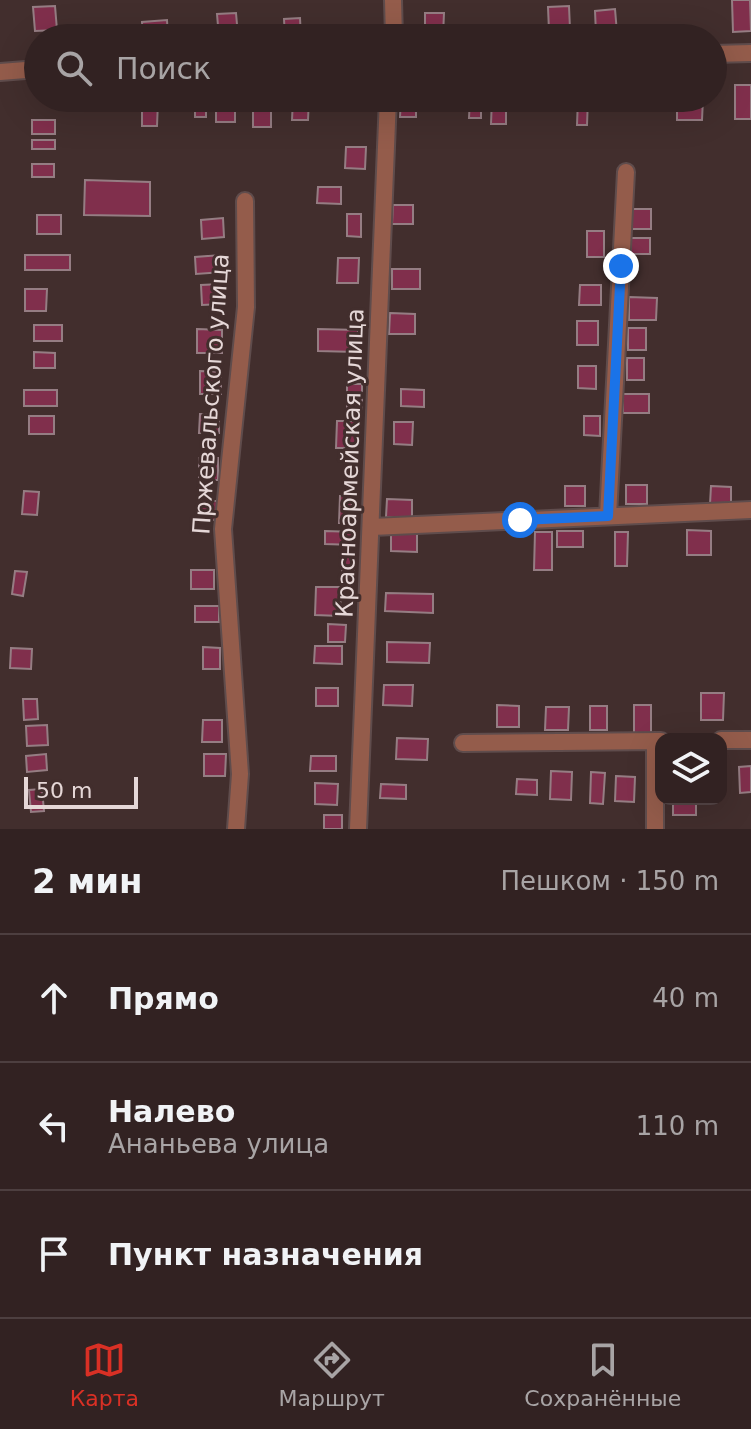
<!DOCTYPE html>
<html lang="ru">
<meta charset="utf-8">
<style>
body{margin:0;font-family:"DejaVu Sans",sans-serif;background:#3a2a2a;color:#f1f3f6}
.controls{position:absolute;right:24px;bottom:24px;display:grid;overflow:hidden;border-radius:16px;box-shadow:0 8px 32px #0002}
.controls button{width:72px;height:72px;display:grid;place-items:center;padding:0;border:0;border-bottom:2px solid #4d3f40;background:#322222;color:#f1f3f6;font:40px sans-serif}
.scale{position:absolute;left:24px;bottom:20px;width:114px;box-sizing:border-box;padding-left:8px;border:4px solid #e5d7d7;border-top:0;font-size:22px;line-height:28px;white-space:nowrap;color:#e5d7d7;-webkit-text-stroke:6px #422e2d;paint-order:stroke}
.stop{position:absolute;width:24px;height:24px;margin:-18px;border:6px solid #1a73e8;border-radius:50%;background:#fff}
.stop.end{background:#1a73e8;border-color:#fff;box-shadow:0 2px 8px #0008}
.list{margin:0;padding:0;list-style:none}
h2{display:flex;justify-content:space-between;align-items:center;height:104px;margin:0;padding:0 32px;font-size:34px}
h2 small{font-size:26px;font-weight:400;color:#a8a4a5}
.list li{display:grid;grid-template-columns:52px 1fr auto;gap:24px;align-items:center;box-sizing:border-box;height:128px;padding:0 32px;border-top:2px solid #4d3f40}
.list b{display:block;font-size:30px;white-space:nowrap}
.list p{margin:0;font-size:26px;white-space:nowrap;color:#a8a4a5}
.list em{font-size:26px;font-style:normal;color:#a8a4a5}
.icon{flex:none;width:44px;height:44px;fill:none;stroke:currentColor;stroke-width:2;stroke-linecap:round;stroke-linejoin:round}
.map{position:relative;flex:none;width:751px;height:829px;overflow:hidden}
.search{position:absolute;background:#322222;box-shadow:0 8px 32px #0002;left:24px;right:24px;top:24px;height:88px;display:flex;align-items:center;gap:20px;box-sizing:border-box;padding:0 28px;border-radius:44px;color:#a8a4a5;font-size:30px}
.sheet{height:488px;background:#322222}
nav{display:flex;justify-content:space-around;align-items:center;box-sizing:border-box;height:112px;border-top:2px solid #4d3f40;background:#322222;font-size:22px;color:#a8a4a5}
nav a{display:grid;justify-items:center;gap:4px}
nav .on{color:#d93025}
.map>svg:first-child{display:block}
.building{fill:#802f4c;stroke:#957d83;stroke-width:2}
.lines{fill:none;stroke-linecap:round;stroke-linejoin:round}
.street-casing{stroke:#5f4c4c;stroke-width:20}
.street{stroke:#945c4b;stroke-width:16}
.route{stroke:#1a73e8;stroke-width:10}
.labels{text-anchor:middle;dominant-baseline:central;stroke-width:6;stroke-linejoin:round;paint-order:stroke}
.street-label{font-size:24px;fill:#e5d7d7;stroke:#422e2d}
</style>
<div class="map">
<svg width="751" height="829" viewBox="0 0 751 829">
<rect width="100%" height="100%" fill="#422e2d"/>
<path class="building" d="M732,0H750L751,31L733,32Z
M55,6L57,30L35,31L33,7Z
M569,6L570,29L549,31L548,7Z
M615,9L617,33L596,34L595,11Z
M236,13L238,36L219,38L217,14Z
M425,13H444L443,36H425Z
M300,18L301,38H285L284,19Z
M167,20L168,38H143L142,22Z
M735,85H751V119H735Z
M195,98H206V117H195Z
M216,98H235V122H216Z
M293,98H309L308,120H292Z
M343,98H363V108H343Z
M401,98H416V117H400Z
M470,98H481V118H469Z
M492,98H506V124H491Z
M578,98H588L587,125H577Z
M619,98H637V111H619Z
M677,98H703L702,120H677Z
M142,101H158L157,126H142Z
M253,101H271V127H253Z
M32,120H55V134H32Z
M32,140H55V149H32Z
M346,147H366L365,169L345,168Z
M32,164H54V177H32Z
M85,180L150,182V216L84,215Z
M318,187H341V204L317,203Z
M393,205H413V224H392Z
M630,209H651V229H630Z
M347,214H361V237L347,236Z
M37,215H61V234H37Z
M223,218L224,237L202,239L201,220Z
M587,231H604V257H587Z
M631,238H650V254H631Z
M25,255H70V270H25Z
M221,255L223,272L196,274L195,257Z
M338,258H359L358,283H337Z
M392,269H420V289H392Z
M221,284L222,304L202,305L201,285Z
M580,285H601V305H579Z
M25,289H47L46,311H25Z
M629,297L657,298L656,320H629Z
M390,313L415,314V334H389Z
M577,321H598V345H577Z
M34,325H62V341H34Z
M628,328H646V350H628Z
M197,329L222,330V353H197Z
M318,329L358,330L357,352L318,351Z
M34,352L55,353V368H34Z
M627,358H644V380H627Z
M578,366H596V389L578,388Z
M200,371L221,372V394H200Z
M347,384H362V409L347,408Z
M401,389L424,390V407L401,406Z
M24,390H57V406H24Z
M623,394H649V413H623Z
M200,414L219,415V433H199Z
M29,416H54V434H29Z
M584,416H600V436L584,435Z
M337,421H358L357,448H336Z
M394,422H413L412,445L394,444Z
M199,458H218V480H199Z
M626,485H647V504H626Z
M565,486H585V506H565Z
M711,486L731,487V505L710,504Z
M24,491L39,492L37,515L22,514Z
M340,496H352L351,523H339Z
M387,499L412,500V518L386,517Z
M198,501H218V520H198Z
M687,530L711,531V555H687Z
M325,531L355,532L354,545L325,544Z
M557,531H583V547H557Z
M391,532L417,533V552L391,551Z
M535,532H552V570H534Z
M615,532H628L627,566H615Z
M343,557H354V576H342Z
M191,570H214V589H191Z
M15,571L27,572L23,596L12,594Z
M316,587H341L340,616L315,615Z
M386,593L433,594V613L385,611Z
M195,606H219V622H195Z
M328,624L346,625L345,642H328Z
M387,642L430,643L429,663L387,662Z
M315,646H342V664L314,663Z
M203,647L220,648V669H203Z
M11,648L32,649L31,669L10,668Z
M384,685H413L412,706L383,705Z
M316,688H338V706H316Z
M701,693H724L723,720H701Z
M23,699H37L38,719L24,720Z
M497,705L519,706V727H497Z
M634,705H651V733H634Z
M590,706H607V730H590Z
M546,707H569L568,730H545Z
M203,720H222V742H202Z
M47,725L48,745L27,746L26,726Z
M397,738L428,739L427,760L396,759Z
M46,754L47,770L27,772L26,756Z
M204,754H226L225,776H204Z
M311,756H336V771H310Z
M751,766V792L740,793L739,767Z
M551,771L572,772L571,800L550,799Z
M591,772L605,773L603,804L590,803Z
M616,776L635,777L634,802L615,801Z
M517,779L537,780V795L516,794Z
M315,783L338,784L337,805L315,804Z
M381,784L406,785V799L380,798Z
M42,789L44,811L31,812L29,790Z
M673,801L696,802V815H673Z
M324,815H342V829H324Z"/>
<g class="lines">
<defs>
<path id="street" d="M393,0L394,38
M713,54L751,53
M0,72L38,69
M608,516L626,172
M372,527L751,510
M721,740H751
M463,743L661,741
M236,829L240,774L223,529L246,307L245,201
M358,829L388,98
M655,829V741"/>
</defs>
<use href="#street" class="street-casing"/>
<use href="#street" class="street"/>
</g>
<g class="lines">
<path class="route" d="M520,520L608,516L621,266"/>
</g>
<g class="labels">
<g class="street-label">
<text transform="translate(211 394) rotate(-86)">Пржевальского улица</text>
<text transform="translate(350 463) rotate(-88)">Красноармейская улица</text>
</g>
</g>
</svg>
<div class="controls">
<button><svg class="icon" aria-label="layers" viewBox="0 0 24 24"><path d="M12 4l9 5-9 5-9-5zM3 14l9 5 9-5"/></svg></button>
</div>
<div class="scale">50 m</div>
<div class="stop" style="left:520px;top:520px"></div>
<div class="stop end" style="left:621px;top:266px"></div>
<div class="search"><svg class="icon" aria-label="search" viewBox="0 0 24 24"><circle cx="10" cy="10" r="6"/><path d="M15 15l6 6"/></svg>Поиск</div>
</div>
<section class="sheet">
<h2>2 мин<small>Пешком · 150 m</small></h2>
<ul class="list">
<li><svg class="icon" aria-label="ahead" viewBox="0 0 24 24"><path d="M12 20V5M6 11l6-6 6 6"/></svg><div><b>Прямо</b></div><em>40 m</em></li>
<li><svg class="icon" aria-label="left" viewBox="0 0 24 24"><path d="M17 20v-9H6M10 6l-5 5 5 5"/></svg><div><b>Налево</b><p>Ананьева улица</p></div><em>110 m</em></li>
<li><svg class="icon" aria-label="arrive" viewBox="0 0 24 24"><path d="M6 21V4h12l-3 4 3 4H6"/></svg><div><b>Пункт назначения</b></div></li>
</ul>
</section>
<nav>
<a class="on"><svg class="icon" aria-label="map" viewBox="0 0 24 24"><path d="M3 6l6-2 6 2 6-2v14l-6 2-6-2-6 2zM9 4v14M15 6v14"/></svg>Карта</a>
<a><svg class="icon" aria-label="directions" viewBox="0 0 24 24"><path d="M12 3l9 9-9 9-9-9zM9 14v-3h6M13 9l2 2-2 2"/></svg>Маршрут</a>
<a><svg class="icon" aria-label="saved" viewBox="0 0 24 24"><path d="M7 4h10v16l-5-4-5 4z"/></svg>Сохранённые</a>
</nav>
